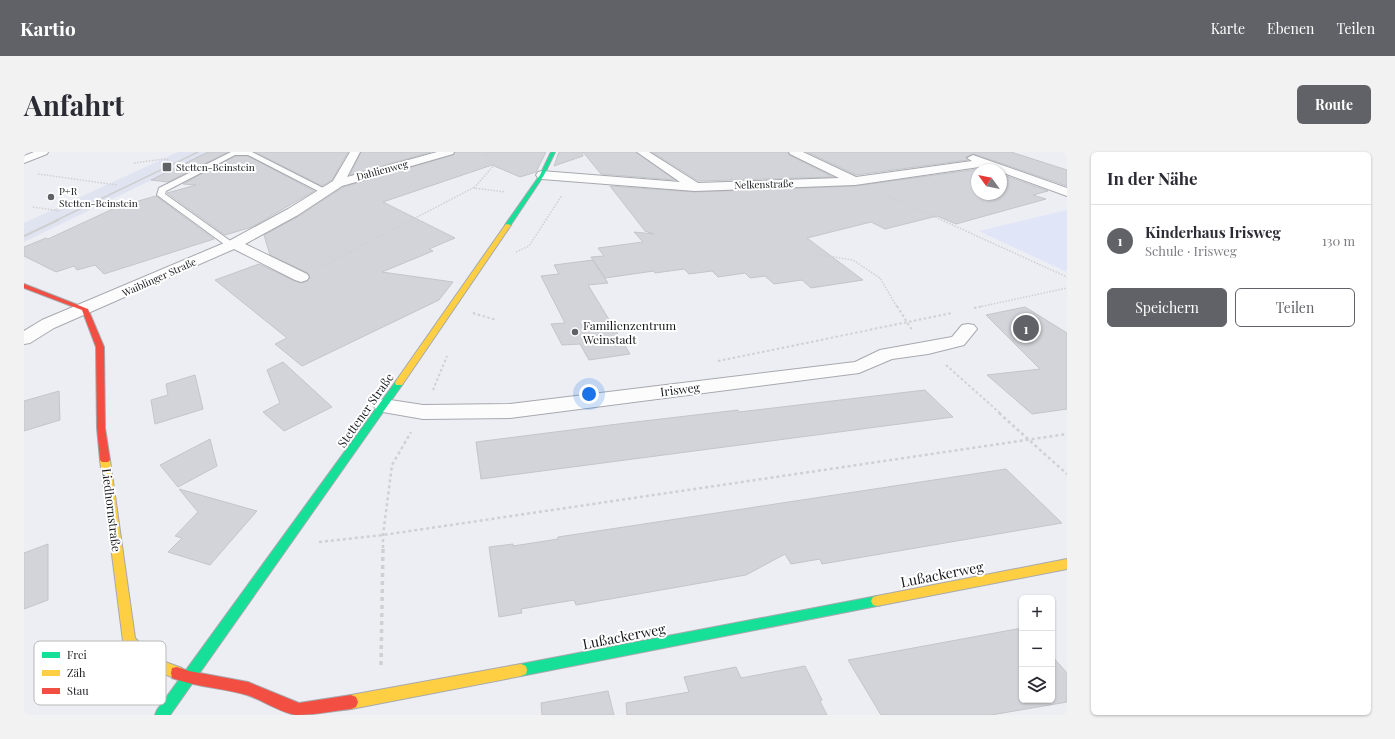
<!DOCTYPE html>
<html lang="de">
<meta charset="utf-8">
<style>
body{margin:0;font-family:"Playfair Display",serif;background:#f2f2f3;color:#2b2b33}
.controls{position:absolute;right:12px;bottom:12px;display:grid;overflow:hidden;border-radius:6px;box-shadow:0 1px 3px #0004}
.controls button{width:36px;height:36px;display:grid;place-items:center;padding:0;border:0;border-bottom:1px solid #e1e1e2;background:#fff;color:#2b2b33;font:20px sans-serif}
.compass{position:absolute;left:947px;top:12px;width:36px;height:36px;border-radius:50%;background:#fff;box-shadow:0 1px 3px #0004;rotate:303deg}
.you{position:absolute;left:565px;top:242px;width:14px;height:14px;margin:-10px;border:3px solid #fff;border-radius:50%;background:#1a73e8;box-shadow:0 0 0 6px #1a73e833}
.badge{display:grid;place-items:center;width:26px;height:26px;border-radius:50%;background:#616267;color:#fff;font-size:13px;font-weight:700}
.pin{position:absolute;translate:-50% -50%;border:2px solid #fff;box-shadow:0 1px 4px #0006}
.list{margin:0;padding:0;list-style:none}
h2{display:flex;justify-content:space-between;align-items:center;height:52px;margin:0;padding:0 16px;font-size:17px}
h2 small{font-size:13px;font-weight:400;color:#7c7c81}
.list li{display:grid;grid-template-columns:26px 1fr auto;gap:12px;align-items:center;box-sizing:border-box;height:72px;padding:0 16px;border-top:1px solid #e1e1e2}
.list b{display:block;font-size:15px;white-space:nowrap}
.list p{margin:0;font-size:13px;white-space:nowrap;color:#7c7c81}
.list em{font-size:13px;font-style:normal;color:#7c7c81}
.actions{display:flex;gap:8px;padding:12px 16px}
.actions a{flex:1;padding:9px 0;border:1px solid #616267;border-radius:6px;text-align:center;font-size:14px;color:#616267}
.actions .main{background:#616267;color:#fff}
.icon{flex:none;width:22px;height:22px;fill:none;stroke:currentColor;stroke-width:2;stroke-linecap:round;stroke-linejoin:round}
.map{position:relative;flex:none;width:1043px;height:563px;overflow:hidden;border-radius:6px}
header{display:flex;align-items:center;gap:24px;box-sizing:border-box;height:56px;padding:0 20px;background:#616267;color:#fff}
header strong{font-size:19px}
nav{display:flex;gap:22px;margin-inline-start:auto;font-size:14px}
.intro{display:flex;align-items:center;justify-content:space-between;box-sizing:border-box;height:96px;padding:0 24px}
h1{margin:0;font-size:28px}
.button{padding:10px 18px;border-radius:6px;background:#616267;color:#fff;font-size:14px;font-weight:700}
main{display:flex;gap:24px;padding:0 24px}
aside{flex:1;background:#fff;border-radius:6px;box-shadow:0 1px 3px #0004}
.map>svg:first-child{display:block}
.built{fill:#e0e3f0}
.green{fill:#e0e5f7}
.building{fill:#d3d4d9;stroke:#c3c5c9}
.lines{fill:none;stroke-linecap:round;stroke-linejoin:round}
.lane-casing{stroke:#a7a9ae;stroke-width:2}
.street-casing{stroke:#a7a9ae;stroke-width:2}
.fast-casing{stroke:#a7a9ae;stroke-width:2}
.slow-casing{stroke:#a7a9ae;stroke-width:2}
.jam-casing{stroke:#a7a9ae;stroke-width:2}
.path-far3{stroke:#cfd0d2;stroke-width:1.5;stroke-dasharray:1.5 1.5;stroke-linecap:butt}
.path-far2{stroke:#cfd0d2;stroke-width:2;stroke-dasharray:2.5 2.5;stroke-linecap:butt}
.path-far1{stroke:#cfd0d2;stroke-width:2.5;stroke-dasharray:3 3;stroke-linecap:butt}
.path{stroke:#cfd0d2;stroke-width:3.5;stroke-dasharray:4 4;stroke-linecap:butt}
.lane{fill:#fcfcfd;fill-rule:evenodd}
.street{fill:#fcfcfd;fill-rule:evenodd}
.fast{fill:#16e098;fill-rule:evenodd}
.slow{fill:#ffcf43;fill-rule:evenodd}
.jam{fill:#f24e42;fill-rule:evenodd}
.rail-far1{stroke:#cecfd0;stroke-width:1.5}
.rail{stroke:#cecfd0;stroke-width:2}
.poi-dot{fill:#616267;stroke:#fff;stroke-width:1.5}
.labels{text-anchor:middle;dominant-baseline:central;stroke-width:4;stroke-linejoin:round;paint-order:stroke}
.far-poi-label{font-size:10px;fill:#16171b;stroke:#fff;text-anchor:start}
.far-street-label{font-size:10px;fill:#16171b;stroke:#fff}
.poi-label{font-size:12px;fill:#16171b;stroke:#fff;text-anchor:start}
.street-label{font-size:12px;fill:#16171b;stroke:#fff}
.near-street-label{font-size:14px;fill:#16171b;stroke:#fff}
.key{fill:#fff;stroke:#b9b9bb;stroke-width:1}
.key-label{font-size:11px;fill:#16171b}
</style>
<header>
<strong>Kartio</strong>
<nav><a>Karte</a><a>Ebenen</a><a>Teilen</a></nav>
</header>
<div class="intro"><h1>Anfahrt</h1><a class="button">Route</a></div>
<main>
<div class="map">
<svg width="1043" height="563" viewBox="0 0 1043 563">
<rect width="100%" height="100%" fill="#eceef4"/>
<path class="built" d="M154,0H185L0,90V71Z"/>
<path class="green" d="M1043,58V120L955,79Z"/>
<path class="building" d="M184,0H204L144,30L127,28Z
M231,0H324L308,28L298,34Z
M337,0H407L326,23Z
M431,0H522L512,20L496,25L468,13L359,50L431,86L405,97L409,99L358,120L429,130L415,148L278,214L251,192L263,186L191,128L235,112L271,129L277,131L283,129L286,126L284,121L246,103L240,83L275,64L319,35L429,3Z
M535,0H558L559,4L530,14Z
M559,0H612L651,28L577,22Z
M628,0H764L765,3L809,25L674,29Z
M783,0H987L1043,18V34L950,2L942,5L944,8L832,23Z
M211,4H224L290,39L228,75L201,83L143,41L172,33L159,32Z
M962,16L967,18H953V42H977V22L1024,39L1009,43L1022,47L932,72L913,64L861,77L847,70L783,86L839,128L787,136L778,128L750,132L741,124L726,126L721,121L694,125L688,119L665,122L660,117L631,121L630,119L581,126L567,105L580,104L574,96L619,90L610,80L630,82L621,79L586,34L671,40L831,34Z
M132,44L190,87L80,122L71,113L53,118L50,114L32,120L0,104V95L22,86L24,87L93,55Z
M569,108L584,131L564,133L606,202L565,208L556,192L538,193L527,172L541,171L517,124L535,122L530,113Z
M1001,155L1043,181V257L1008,262L963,223L1016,217L962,163Z
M259,210L308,255L260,279L239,260L256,251L243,218Z
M171,223L179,257L131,272L127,248L144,243L142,232Z
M901,238L929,265L457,327L452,290L594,272L714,258L715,260Z
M35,239L36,268L0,279V249Z
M186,287L193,314L154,335L136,313Z
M982,317L1038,371L798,412L796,407L767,412L761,402L722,423L552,453L550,448L497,457L498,461L475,465L465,395L489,392V394L534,387V385Z
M155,337L233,359L186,413L144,400L158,386L151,384L174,360Z
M24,392V448L0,457V401Z
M998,476V548H1028V504L1043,521V550L967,563H857L824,508Z
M781,514L798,548L796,549L803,563H603L602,551L665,540L660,525L712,515L717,526Z
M584,539L590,563H518L517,551Z"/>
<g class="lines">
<defs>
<path id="lane" d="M207,0H228L305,39L301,41H298L224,3H211L142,39L141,42L212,93L210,95H204L133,43L135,36Z"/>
<path id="street" d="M10,0H24L23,2L0,11V4Z
M326,0H336L323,25L413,0H430L429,2L318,34L274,63L221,92L283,122L285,125L283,128L277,130L271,128L210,97L30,176L6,191L0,192V179L18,168L205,89L264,57L309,29Z
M613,0H625L674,31L815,26L766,2L765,0H779L832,25L948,9L943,6L949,3L1043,36V44L977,20V18H971L962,14L831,33L671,39L518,27L514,26L512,23L514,20L518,19L656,30Z
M944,172L950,173L953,177L940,193L904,202L868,207L835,221L486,266L399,267L353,259L350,254L353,249L360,247L399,253L486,252L831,210L856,198L928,185L938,173Z"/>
<path id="fast" d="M527,0H531L520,23L486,74H482L481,73L516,23Z
M375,228L378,229L379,231L378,233L146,563H131L133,558L372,229Z
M853,444L857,445L859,449L857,453L853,454L497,524L492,522L491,518L492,514L497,512Z"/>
<path id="slow" d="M482,72L487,73L378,233H372L371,231L372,229Z
M81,305L84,306L86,308L111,486L130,506L158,516L159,521L158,526L153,527L122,515L101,493L99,489L76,308L78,306Z
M1043,407V417L853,454L849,453L847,449L849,445L853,444Z
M497,512L502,514L503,518L502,522L497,524L327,557L322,555L320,550L322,545L327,543Z"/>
<path id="jam" d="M0,132L64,157L80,195L81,276L86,308L84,310H78L76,308L73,276L72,195L58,158L0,136Z
M153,515L165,519L224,530L275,551L327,543L332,545L334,550L332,555L327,557C309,559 290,563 272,563C258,561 238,548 223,543C199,536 172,535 148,526L147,521L148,516Z"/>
</defs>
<use href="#lane" class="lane-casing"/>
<use href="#street" class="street-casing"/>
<use href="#fast" class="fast-casing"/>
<use href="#slow" class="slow-casing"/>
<use href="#jam" class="jam-casing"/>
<path class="path-far3" d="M552,7L554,0
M110,11L140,7L146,8
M14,22L93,33
M450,36L471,12L459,0
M865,44L1043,125
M9,55L36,59
M492,100L505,94L538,43
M791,102L829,108L856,126L873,155
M297,115L449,36L482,40
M955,155L1043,136"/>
<path class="path-far2" d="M873,154L888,178
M950,156L959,154
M449,161L472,168
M694,209L928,161
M922,213L977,262
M409,238L423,204"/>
<path class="path-far1" d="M975,261L1043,322
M295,390L359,383L1043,282
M359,396V383L368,313L387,280"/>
<path class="path" d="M357,513L359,395"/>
<use href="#lane" class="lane"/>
<use href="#street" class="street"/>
<use href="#fast" class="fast"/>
<use href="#slow" class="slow"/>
<use href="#jam" class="jam"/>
<path class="rail-far1" d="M31,69L174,0"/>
<path class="rail" d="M0,84L34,68"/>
</g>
<g class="poi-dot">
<rect x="138" y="10" width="10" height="10" rx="2"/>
<circle cx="27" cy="45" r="4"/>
<circle cx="551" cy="180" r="4"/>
</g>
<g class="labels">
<g class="far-poi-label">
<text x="152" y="15">Stetten-Beinstein</text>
<text x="35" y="39">P+R<tspan x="35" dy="12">Stetten-Beinstein</tspan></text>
</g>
<g class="far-street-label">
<text transform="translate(358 18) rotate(-15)">Dahlienweg</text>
<text transform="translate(740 32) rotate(-2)">Nelkenstraße</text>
<text transform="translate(135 125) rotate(-24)">Waiblinger Straße</text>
</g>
<g class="poi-label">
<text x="559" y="173">Familienzentrum<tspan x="559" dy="14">Weinstadt</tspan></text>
</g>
<g class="street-label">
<text transform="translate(656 237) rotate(-7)">Irisweg</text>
<text transform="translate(341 258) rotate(-55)">Stettener Straße</text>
<text transform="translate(88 358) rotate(83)">Liedhornstraße</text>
</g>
<g class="near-street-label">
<text transform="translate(918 422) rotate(-11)">Lußackerweg</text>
<text transform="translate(600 484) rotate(-11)">Lußackerweg</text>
</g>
</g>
<rect x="10" y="489" width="132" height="64" rx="6" class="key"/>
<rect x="18" y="500" width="18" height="6" fill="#16e098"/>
<rect x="18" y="518" width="18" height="6" fill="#ffcf43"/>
<rect x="18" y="536" width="18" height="6" fill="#f24e42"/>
<g class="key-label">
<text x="43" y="507">Frei</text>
<text x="43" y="525">Zäh</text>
<text x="43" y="543">Stau</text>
</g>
</svg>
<div class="controls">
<button>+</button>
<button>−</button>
<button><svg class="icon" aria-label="layers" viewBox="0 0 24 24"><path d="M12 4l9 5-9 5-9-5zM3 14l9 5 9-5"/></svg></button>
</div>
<svg class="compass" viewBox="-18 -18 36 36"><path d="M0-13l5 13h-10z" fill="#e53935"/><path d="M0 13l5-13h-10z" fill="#7c7c81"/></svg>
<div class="you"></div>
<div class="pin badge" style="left:1002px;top:176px">1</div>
</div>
<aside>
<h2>In der Nähe<small></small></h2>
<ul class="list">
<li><span class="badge">1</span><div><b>Kinderhaus Irisweg</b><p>Schule · Irisweg</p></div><em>130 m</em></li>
</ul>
<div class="actions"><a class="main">Speichern</a><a>Teilen</a></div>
</aside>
</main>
